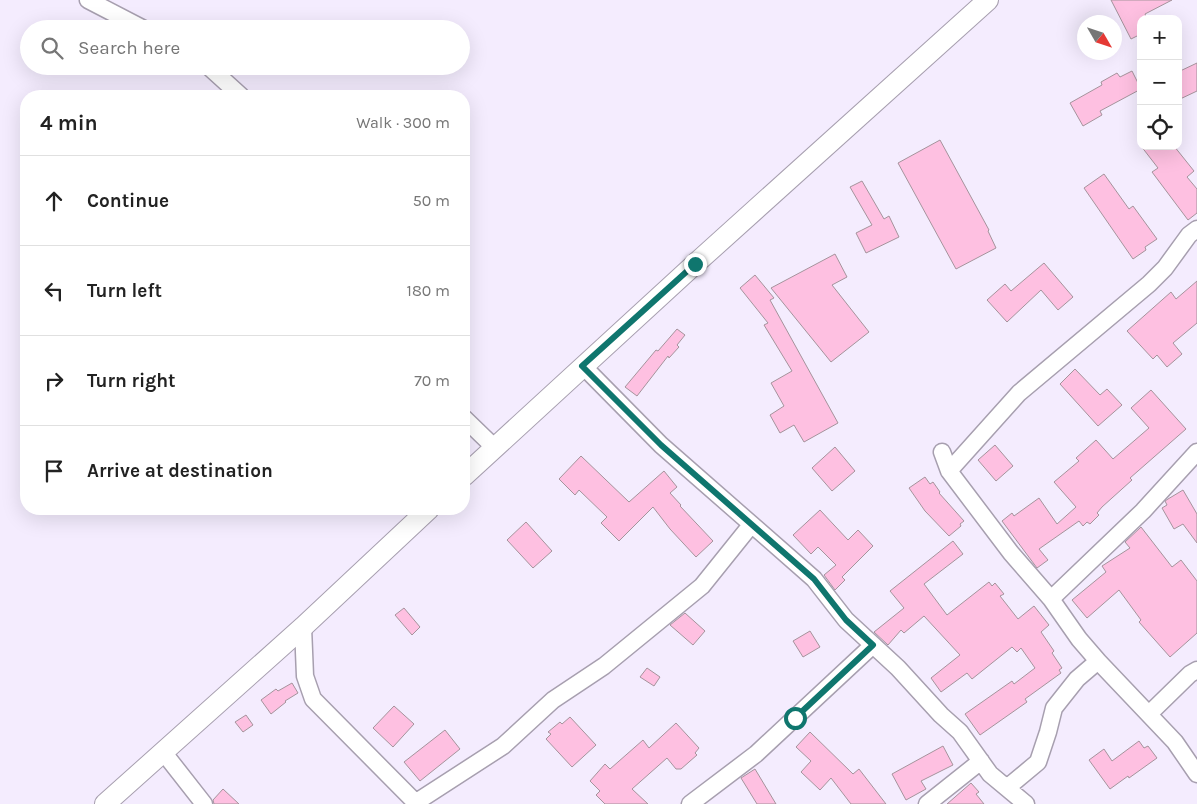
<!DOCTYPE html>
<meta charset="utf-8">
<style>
body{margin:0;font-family:Karla,sans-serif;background:#f2f2f2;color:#222}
.controls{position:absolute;right:15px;top:15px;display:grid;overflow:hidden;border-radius:10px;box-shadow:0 5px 20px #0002}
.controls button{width:45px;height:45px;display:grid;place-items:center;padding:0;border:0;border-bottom:1px solid #e0e0e0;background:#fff;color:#222;font:25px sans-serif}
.compass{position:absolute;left:1077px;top:15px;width:45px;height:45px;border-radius:50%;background:#fff;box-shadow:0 5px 20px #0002;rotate:129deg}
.stop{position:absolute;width:15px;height:15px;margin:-11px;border:4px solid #0f766e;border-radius:50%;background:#fff}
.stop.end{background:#0f766e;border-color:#fff;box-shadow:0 1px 5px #0008}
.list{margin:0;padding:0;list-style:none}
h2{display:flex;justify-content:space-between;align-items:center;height:65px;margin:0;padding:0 20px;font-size:21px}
h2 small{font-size:16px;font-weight:400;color:#767676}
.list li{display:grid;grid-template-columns:32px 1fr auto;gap:15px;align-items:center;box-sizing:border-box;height:90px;padding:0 20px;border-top:1px solid #e0e0e0}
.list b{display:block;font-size:19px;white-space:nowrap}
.list em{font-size:16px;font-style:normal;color:#767676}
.icon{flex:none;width:28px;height:28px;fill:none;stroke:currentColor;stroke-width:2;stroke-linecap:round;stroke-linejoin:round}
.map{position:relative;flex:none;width:1197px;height:804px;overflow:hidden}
.search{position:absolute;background:#fff;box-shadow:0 5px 20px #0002;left:20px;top:20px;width:450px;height:55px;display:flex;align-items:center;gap:12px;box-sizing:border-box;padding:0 18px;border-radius:28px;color:#767676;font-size:19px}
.panel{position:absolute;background:#fff;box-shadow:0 5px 20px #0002;left:20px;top:90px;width:450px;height:425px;border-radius:20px}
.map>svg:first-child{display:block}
.building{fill:#fec0e1;stroke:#a5939c}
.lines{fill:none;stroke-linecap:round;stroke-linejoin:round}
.minor-casing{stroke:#a79faf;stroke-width:19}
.major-casing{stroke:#a79faf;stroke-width:22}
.minor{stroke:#fff;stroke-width:16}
.major{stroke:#fff;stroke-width:20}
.route{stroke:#0f766e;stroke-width:6}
</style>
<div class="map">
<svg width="1197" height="804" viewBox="0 0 1197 804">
<rect width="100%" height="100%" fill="#f4ecfe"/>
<path class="building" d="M1111,0H1172L1145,14L1147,19H1141V34L1131,39Z
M1197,63V91L1178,100V72Z
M1132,71L1141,89L1100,111L1102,115L1083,126L1070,103L1102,85L1101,82L1117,73L1120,77Z
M940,140L989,230L988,231L996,248L956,269L898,163Z
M1141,146H1174L1194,171L1187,177L1197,189V213L1188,220L1152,172L1158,168Z
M1104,174L1129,209L1133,206L1157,239L1145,247L1146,250L1133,259L1084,188Z
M862,181L884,219L889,216L899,237L866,253L856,233L872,225L850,187Z
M835,254L847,277L832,285L869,332L831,362L771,288Z
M1044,263L1073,297L1058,310L1041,290L1007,322L987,300L1005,284L1011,291Z
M755,275L774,298L770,300L838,423L804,442L794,425L780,433L770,415L784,406L771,383L792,371L764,325L768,323L740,288Z
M1197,281V323L1173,343L1182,354L1167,367L1157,355L1153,359L1127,331L1171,292L1176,299Z
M677,329L685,335L677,345L679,347L669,358L668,356L637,396L625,387L656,350L658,351Z
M1075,369L1100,395L1107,389L1122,405L1098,426L1060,384Z
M1151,390L1186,429L1130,478L1132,480L1102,507L1097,513L1099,515L1090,524L1087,522L1083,526L1079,521L1039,549L1048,560L1037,568L1002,521L1012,513L1014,516L1039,498L1057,524L1076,507L1054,482L1079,461L1076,458L1096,440L1113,459L1149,428L1131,408Z
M995,445L1013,466L996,481L978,460Z
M835,447L855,471L832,491L812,468Z
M581,456L629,502L664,471L677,487L670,493L681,505L680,506L713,541L696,557L670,529L653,507L619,541L601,523L607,517L579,490L575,495L559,479Z
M925,477L930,484L933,482L940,492L939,493L964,521L960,524L961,526L949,536L925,511L909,488Z
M1183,490L1197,514V543L1183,524L1174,529L1162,508L1167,505L1165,501L1168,499Z
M820,510L848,540L858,530L873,546L842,577L845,580L835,590L824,575L836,565L818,547L811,554L793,535Z
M526,522L552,551L533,568L507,540Z
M1141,527L1172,567L1181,560L1197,581V633L1170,657L1139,622L1141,620L1119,590L1087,618L1072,600L1106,572L1102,566L1130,548L1125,542Z
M953,541L963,554L924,584L947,615L989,582L992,586L995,583L1004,594L1000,596L1018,619L1034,606L1049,625L1041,632L1054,651L1052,653L1062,668L1059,670L1061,673L1025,699L1027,702L980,735L965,714L1012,681L1014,684L1035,668L1021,648L1017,652L1012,647L972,679L967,673L941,692L931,678L960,655L924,616L904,633L901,630L888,645L874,632L904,608L890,591Z
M404,608L420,627L412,635L395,615Z
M685,613L705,631L693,645L670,625Z
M810,631L820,647L803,657L793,641Z
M647,668L660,677L654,686L640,677Z
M292,683L298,693L285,701L286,702L271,714L261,700L276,689L278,691Z
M394,706L414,724L393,747L373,728Z
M246,715L253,725L243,732L235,722Z
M570,717L596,745L572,767L546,739L551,734L548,732L560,722L562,724Z
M676,723L699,748L695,753L697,755L681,769H676L667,758L632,789L648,804H605L596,795L600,791L590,781L605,764L610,769L643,740L649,748Z
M445,730L460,749L420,781L404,762Z
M810,732L853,774L859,769L886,804H851L831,778L820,790L801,772L811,761L796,747Z
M1139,741L1144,748L1148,746L1157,758L1129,778L1128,776L1110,789L1089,760L1104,749L1112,761Z
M943,746L953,765L921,781L926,789L906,800L892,774Z
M755,769L776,804H757L741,778Z
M971,783L979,792L976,794L984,804H947Z
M223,789L239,804H214L213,800Z"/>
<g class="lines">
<defs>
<path id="minor" d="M88,0L144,29
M208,66L241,96
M583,366L661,445L814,579L846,620L898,668L941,715L960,732L990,774L1026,804
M464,418L494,447
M942,452L949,471L1011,553L1051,599L1079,639L1098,661L1175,742L1197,774
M949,471L1019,393L1149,284L1165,268L1189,235L1197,229
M1051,599L1143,511L1197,452
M303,627L305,676L313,699L417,804
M1149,714L1190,674L1197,670
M164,753L204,804
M1008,787L1038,762L1048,732L1054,708L1077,679L1098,661
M415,803L503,746L553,700L604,666L702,586L751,525
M690,804L756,754L873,645
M927,804L981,761"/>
<path id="major" d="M464,476L695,264L988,0
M105,804L303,627L429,509"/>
</defs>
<use href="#minor" class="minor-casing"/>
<use href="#major" class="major-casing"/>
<use href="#minor" class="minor"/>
<use href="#major" class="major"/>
</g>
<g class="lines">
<path class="route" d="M695,264L582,366L661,445L814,579L846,620L873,645L795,718"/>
</g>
</svg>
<div class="controls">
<button>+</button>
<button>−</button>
<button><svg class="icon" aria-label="locate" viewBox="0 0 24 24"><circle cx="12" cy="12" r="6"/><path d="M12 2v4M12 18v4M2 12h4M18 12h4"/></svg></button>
</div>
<svg class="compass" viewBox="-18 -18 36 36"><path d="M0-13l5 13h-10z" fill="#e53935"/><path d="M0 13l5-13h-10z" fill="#767676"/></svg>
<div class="stop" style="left:795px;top:718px"></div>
<div class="stop end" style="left:695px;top:264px"></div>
<div class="search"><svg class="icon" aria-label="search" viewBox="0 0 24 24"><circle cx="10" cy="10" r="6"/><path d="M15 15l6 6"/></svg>Search here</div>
<section class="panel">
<h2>4 min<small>Walk · 300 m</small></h2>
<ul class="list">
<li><svg class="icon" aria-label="ahead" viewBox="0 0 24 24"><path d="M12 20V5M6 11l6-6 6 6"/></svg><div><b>Continue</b></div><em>50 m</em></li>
<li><svg class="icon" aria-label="left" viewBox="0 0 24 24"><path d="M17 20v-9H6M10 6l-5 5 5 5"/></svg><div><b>Turn left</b></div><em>180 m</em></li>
<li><svg class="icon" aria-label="right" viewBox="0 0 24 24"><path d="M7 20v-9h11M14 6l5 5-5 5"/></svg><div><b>Turn right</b></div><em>70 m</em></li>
<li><svg class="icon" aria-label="arrive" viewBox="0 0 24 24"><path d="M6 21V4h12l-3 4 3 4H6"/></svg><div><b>Arrive at destination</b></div></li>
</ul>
</section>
</div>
